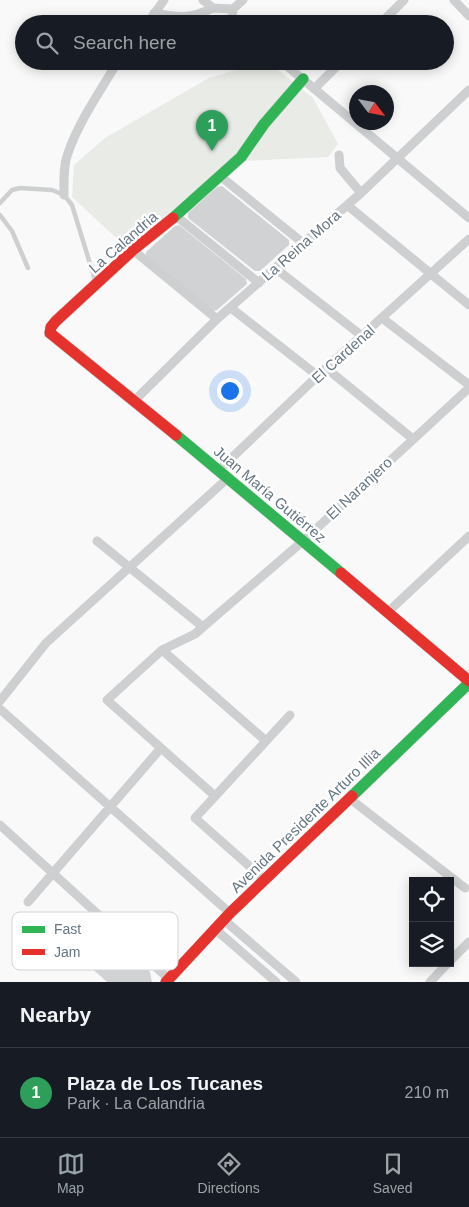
<!DOCTYPE html>
<meta charset="utf-8">
<style>
body{margin:0;font-family:Arial,sans-serif;background:#242831;color:#f1f3f6}
.controls{position:absolute;right:15px;bottom:15px;display:grid;overflow:hidden;border-radius:0px;box-shadow:0 2px 12px #0003}
.controls button{width:45px;height:45px;display:grid;place-items:center;padding:0;border:0;border-bottom:1px solid #363941;background:#171b24;color:#f1f3f6;font:25px sans-serif}
.compass{position:absolute;left:349px;top:85px;width:45px;height:45px;border-radius:50%;background:#171b24;box-shadow:0 2px 12px #0003;rotate:122deg}
.you{position:absolute;left:229px;top:390px;width:18px;height:18px;margin:-12px;border:4px solid #fff;border-radius:50%;background:#1a73e8;box-shadow:0 0 0 8px #1a73e833}
.badge{display:grid;place-items:center;width:32px;height:32px;border-radius:50%;background:#99a4ac;color:#fff;font-size:16px;font-weight:700}
.pin{position:absolute;translate:-50% -41px;filter:drop-shadow(0 1px 2px #0008)}
.pin::after{content:'';position:absolute;top:26px;width:18px;height:15px;background:inherit;clip-path:polygon(0 0,100% 0,50% 100%)}
.list{margin:0;padding:0;list-style:none}
h2{display:flex;justify-content:space-between;align-items:center;height:65px;margin:0;padding:0 20px;font-size:21px}
h2 small{font-size:16px;font-weight:400;color:#9ea1a6}
.list li{display:grid;grid-template-columns:32px 1fr auto;gap:15px;align-items:center;box-sizing:border-box;height:90px;padding:0 20px;border-top:1px solid #363941}
.list b{display:block;font-size:19px;white-space:nowrap}
.list p{margin:0;font-size:16px;white-space:nowrap;color:#9ea1a6}
.list em{font-size:16px;font-style:normal;color:#9ea1a6}
.icon{flex:none;width:28px;height:28px;fill:none;stroke:currentColor;stroke-width:2;stroke-linecap:round;stroke-linejoin:round}
.map{position:relative;flex:none;width:469px;height:982px;overflow:hidden}
.search{position:absolute;background:#171b24;box-shadow:0 2px 12px #0003;left:15px;right:15px;top:15px;height:55px;display:flex;align-items:center;gap:12px;box-sizing:border-box;padding:0 18px;border-radius:28px;color:#9ea1a6;font-size:19px}
.sheet{height:155px;background:#171b24}
nav{display:flex;justify-content:space-around;align-items:center;box-sizing:border-box;height:70px;border-top:1px solid #363941;background:#171b24;font-size:14px;color:#9ea1a6}
nav a{display:grid;justify-items:center;gap:2px}
nav .on{color:#99a4ac}
.map>svg:first-child{display:block}
.green{fill:#e8ebe6}
.building{fill:#d0d2d3}
.lines{fill:none;stroke-linecap:round;stroke-linejoin:round}
.fast-casing{stroke:#d5d6d7;stroke-width:12}
.jam-casing{stroke:#d5d6d7;stroke-width:12}
.lane{stroke:#cecfd0;stroke-width:4.5}
.street{stroke:#cecfd0;stroke-width:9}
.fast{stroke:#30b455;stroke-width:11}
.jam{stroke:#e5322d;stroke-width:11}
.labels{text-anchor:middle;dominant-baseline:central;stroke-width:5;stroke-linejoin:round;paint-order:stroke}
.street-label{font-size:15px;fill:#657683;stroke:#fff}
.key{fill:#fff;stroke:#d1d6da;stroke-width:1}
.key-label{font-size:14px;fill:#657683}
</style>
<div class="map">
<svg width="469" height="982" viewBox="0 0 469 982">
<rect width="100%" height="100%" fill="#f9f9f9"/>
<path class="green" d="M263,61H267L313,98L338,144L328,157L245,161L218,171L157,223L125,246L72,197L74,165L105,138L207,79Z"/>
<path class="building" d="M222,186L289,240V245L260,271H255L188,218V213L217,187Z
M179,225L246,279L247,284L217,310L213,311L146,257V252L175,226Z
M90,917L150,972L152,982H107L65,944Z"/>
<g class="lines">
<defs>
<path id="fast" d="M173,218L241,157L264,124L303,79
M176,435L341,573
M352,796L469,683"/>
<path id="jam" d="M173,218L133,250L56,321L51,327L50,333L176,435
M341,573L469,681
M166,982L230,913L352,796"/>
</defs>
<use href="#fast" class="fast-casing"/>
<use href="#jam" class="jam-casing"/>
<path class="lane" d="M0,203L12,190L20,188L52,190L64,195L72,205L96,283
M0,215L12,231L28,268"/>
<path class="street" d="M203,0L213,8L233,9
M454,0L469,16
M233,9L232,18L236,24
M233,9L243,0
M154,13C178,18 190,19 213,8
M147,24L164,0
M380,24L404,0
M281,61L469,218
M314,89L342,61
M339,155L340,168L361,193
M220,176L303,243
M64,195C64,181 63,166 68,153C79,121 101,90 118,61
M347,205L469,305
M176,216L259,283
M133,250L217,319
M275,268L362,336
M231,308L318,376
M382,318L469,385
M326,368L413,439
M134,401L217,319L361,193L469,90
M219,470L326,368L469,239
M97,541L203,627
M389,611L469,536
M162,650L266,741
M0,701L46,643L228,478
M0,709L230,913
M215,796L107,700L162,650L195,634L203,627L303,541L469,388
M349,798L465,888
M0,825L169,979
M265,880L195,818L290,715
M28,902L161,748
M224,920L296,982
M215,929L276,982
M450,961L469,942
M430,982L448,963"/>
<use href="#fast" class="fast"/>
<use href="#jam" class="jam"/>
</g>
<g class="labels">
<g class="street-label">
<text transform="translate(123 242) rotate(-41)">La Calandria</text>
<text transform="translate(301 245) rotate(-41)">La Reina Mora</text>
<text transform="translate(343 354) rotate(-42)">El Cardenal</text>
<text transform="translate(359 488) rotate(-43)">El Naranjero</text>
<text transform="translate(270 494) rotate(40)">Juan María Gutiérrez</text>
<text transform="translate(305 820) rotate(-44)">Avenida Presidente Arturo Illia</text>
</g>
</g>
<rect x="12" y="912" width="166" height="58" rx="8" class="key"/>
<rect x="22" y="926" width="23" height="7" fill="#30b455"/>
<rect x="22" y="949" width="23" height="6" fill="#e5322d"/>
<g class="key-label">
<text x="54" y="934">Fast</text>
<text x="54" y="957">Jam</text>
</g>
</svg>
<div class="controls">
<button><svg class="icon" aria-label="locate" viewBox="0 0 24 24"><circle cx="12" cy="12" r="6"/><path d="M12 2v4M12 18v4M2 12h4M18 12h4"/></svg></button>
<button><svg class="icon" aria-label="layers" viewBox="0 0 24 24"><path d="M12 4l9 5-9 5-9-5zM3 14l9 5 9-5"/></svg></button>
</div>
<svg class="compass" viewBox="-18 -18 36 36"><path d="M0-13l5 13h-10z" fill="#e53935"/><path d="M0 13l5-13h-10z" fill="#9ea1a6"/></svg>
<div class="you"></div>
<div class="pin badge" style="left:212px;top:151px;background:#2e9e5b">1</div>
<div class="search"><svg class="icon" aria-label="search" viewBox="0 0 24 24"><circle cx="10" cy="10" r="6"/><path d="M15 15l6 6"/></svg>Search here</div>
</div>
<section class="sheet">
<h2>Nearby<small></small></h2>
<ul class="list">
<li><span class="badge" style="background:#2e9e5b">1</span><div><b>Plaza de Los Tucanes</b><p>Park · La Calandria</p></div><em>210 m</em></li>
</ul>
</section>
<nav>
<a class="on"><svg class="icon" aria-label="map" viewBox="0 0 24 24"><path d="M3 6l6-2 6 2 6-2v14l-6 2-6-2-6 2zM9 4v14M15 6v14"/></svg>Map</a>
<a><svg class="icon" aria-label="directions" viewBox="0 0 24 24"><path d="M12 3l9 9-9 9-9-9zM9 14v-3h6M13 9l2 2-2 2"/></svg>Directions</a>
<a><svg class="icon" aria-label="saved" viewBox="0 0 24 24"><path d="M7 4h10v16l-5-4-5 4z"/></svg>Saved</a>
</nav>
